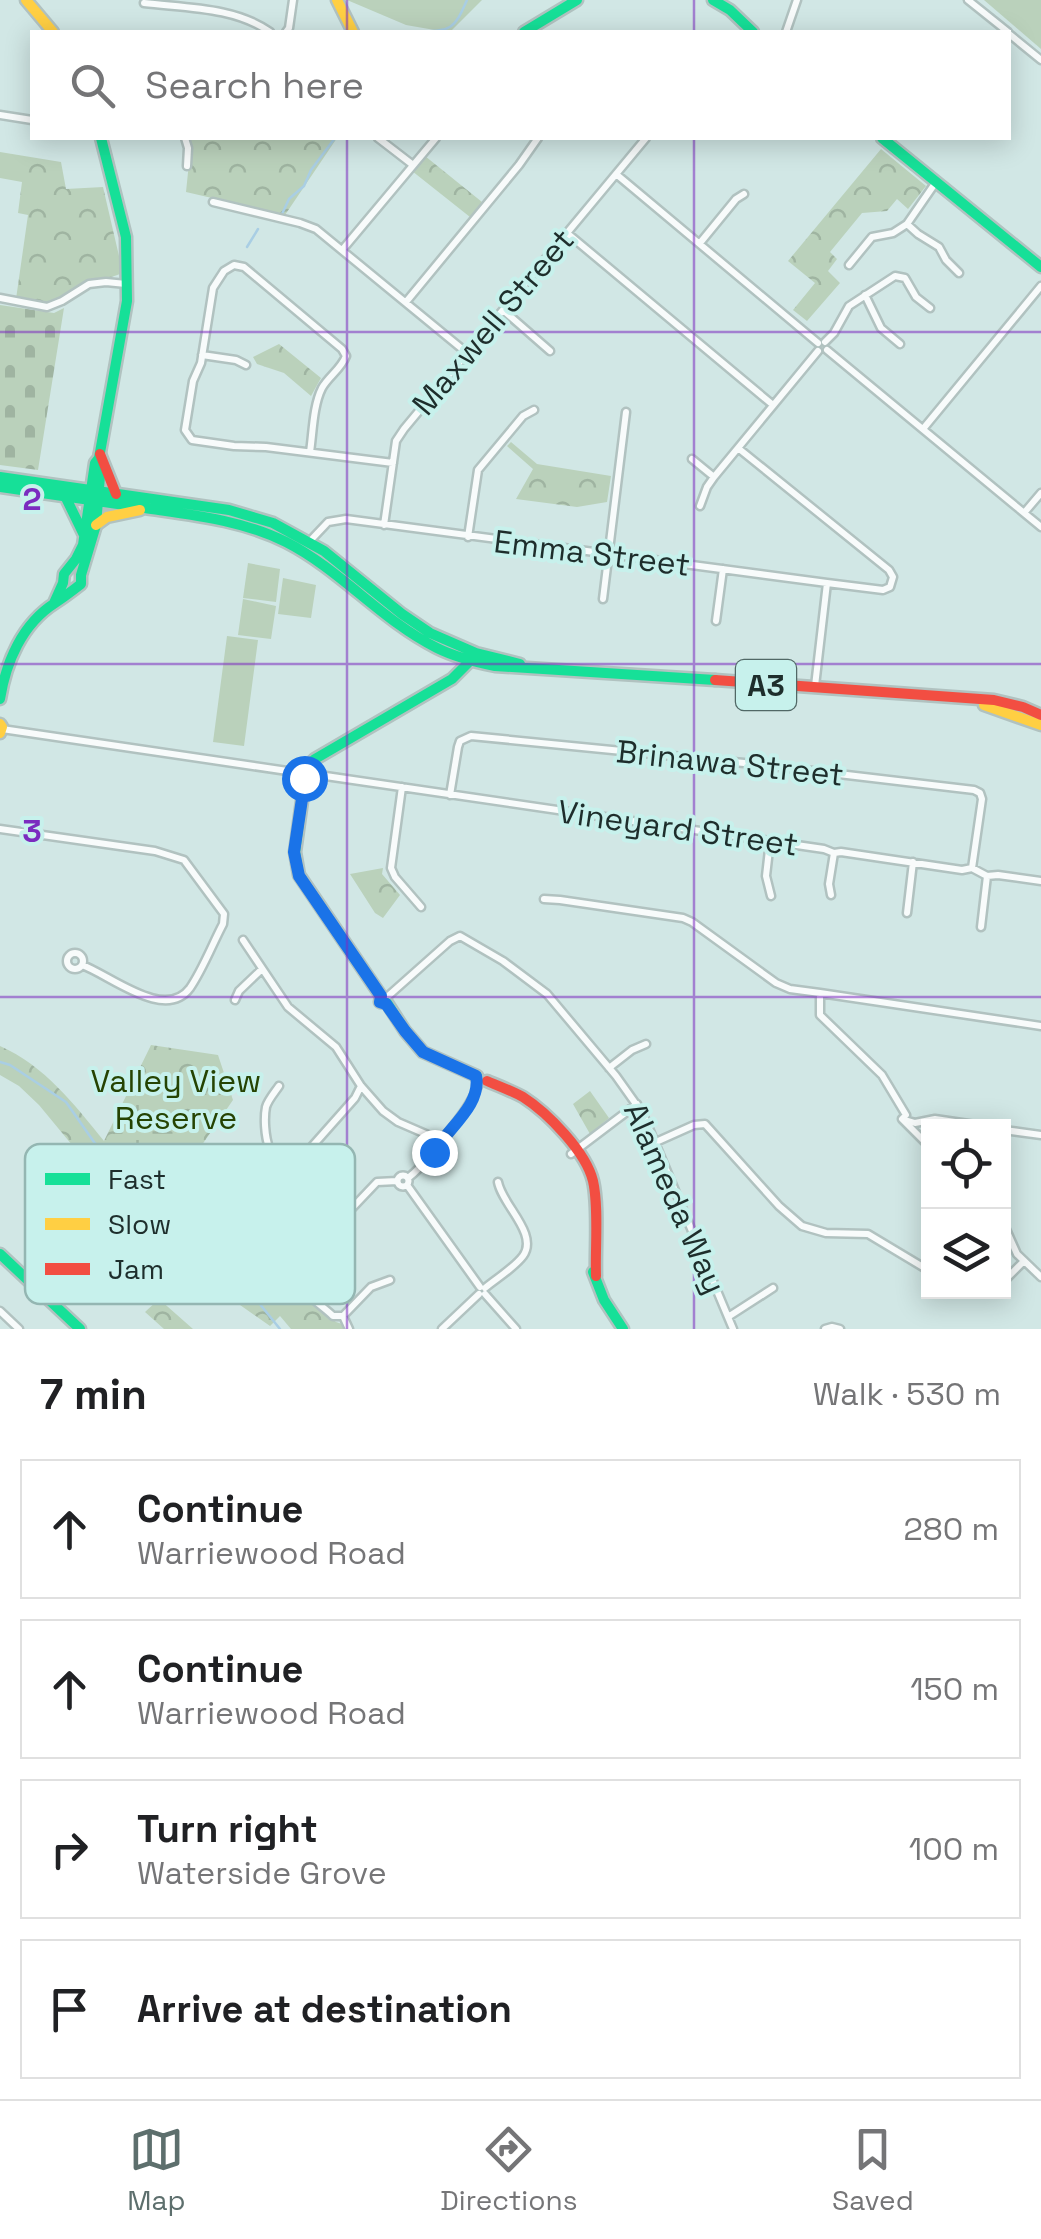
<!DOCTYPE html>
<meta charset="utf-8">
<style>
body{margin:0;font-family:"Space Grotesk",sans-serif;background:#f2f2f2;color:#202124}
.controls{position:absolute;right:30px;bottom:30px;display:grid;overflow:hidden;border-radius:0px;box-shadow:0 5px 25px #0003}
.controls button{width:90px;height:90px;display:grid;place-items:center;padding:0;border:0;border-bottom:2px solid #e0e0e0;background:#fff;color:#202124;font:50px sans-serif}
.stop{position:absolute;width:30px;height:30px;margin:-22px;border:8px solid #1a73e8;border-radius:50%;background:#fff}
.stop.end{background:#1a73e8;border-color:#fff;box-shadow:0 2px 10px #0008}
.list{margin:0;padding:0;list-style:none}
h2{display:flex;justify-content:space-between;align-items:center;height:130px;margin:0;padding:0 40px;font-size:42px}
h2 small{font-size:32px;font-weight:400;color:#757577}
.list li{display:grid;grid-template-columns:65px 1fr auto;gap:30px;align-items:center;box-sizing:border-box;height:140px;margin:0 20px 20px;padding:0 20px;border:2px solid #e0e0e0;border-radius:0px}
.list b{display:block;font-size:38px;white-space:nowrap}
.list p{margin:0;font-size:32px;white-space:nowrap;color:#757577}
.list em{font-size:32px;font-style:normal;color:#757577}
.icon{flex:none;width:55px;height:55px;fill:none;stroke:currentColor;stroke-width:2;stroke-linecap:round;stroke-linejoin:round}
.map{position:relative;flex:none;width:1041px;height:1329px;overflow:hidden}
.search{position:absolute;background:#fff;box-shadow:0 5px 25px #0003;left:30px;right:30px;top:30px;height:110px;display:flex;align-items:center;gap:25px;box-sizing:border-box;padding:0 35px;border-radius:0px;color:#757577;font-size:38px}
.sheet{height:770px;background:#fff}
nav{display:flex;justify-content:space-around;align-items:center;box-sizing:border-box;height:140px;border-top:2px solid #e0e0e0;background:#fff;font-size:28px;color:#757577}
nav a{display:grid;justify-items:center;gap:5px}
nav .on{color:#5d6f6d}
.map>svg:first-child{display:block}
.grass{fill:#bad1bb}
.forest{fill:url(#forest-crowns)}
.wetland{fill:url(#wetland-marsh)}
.cemetery{fill:url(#cemetery-stones)}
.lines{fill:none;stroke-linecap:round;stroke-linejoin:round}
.stream{stroke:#a9cee4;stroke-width:2.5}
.street-casing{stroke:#b1c2c0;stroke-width:11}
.fast-casing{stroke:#b1c2c0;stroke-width:15}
.slow-casing{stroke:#b1c2c0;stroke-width:15}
.jam-casing{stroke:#b1c2c0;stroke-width:15}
.street{stroke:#f8fbfb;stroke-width:6}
.fast{stroke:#16e098;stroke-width:10}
.slow{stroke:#ffcf43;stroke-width:10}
.jam{stroke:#f24e42;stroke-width:10}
.route{stroke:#1a73e8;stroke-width:12}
.grid{fill:none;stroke:#7b2cbf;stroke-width:2.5;stroke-opacity:0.55}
.labels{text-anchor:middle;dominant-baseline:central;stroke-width:8;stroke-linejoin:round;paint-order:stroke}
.shield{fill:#c7f1ec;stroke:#516866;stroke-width:2.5}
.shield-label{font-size:30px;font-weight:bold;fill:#1e2e2c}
.street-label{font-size:32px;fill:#1e2e2c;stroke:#c7f1ec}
.park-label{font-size:32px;fill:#254302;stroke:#c7f1ec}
.key{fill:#c7f1ec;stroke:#94b6b2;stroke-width:2.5}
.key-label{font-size:28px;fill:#1e2e2c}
.grid-label{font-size:32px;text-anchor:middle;font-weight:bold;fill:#7b2cbf;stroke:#c7f1ec;stroke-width:8;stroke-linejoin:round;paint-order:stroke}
</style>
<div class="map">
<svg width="1041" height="1329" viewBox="0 0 1041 1329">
<defs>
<pattern id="forest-crowns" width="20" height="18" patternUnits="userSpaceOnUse" patternTransform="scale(2.5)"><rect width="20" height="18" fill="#bad1bb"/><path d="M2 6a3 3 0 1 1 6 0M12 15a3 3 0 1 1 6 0" fill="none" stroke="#9fb4a1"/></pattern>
<pattern id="wetland-marsh" width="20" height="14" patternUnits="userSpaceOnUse" patternTransform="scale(2.5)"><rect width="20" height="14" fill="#bad1bb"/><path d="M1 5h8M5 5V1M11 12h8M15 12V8" fill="none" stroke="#9fb4a1"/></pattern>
<pattern id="cemetery-stones" width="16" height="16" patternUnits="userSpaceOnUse" patternTransform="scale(2.5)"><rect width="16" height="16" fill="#bad1bb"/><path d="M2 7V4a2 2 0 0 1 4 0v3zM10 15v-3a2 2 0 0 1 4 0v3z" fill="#9fb4a1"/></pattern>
</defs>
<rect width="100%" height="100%" fill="#d1e7e5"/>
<path class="grass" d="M347,0H482L450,32H446L406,25Z
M984,0H1041V49Z
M248,563L280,569L276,602L243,598Z
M283,578L316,585L311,618L278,614Z
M243,599L276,606L271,639L238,635Z
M227,636L258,640L244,746L213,742Z"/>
<path class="forest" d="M189,138H337L285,215L186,192L191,143Z
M881,149L926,186L908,209L897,199L887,211L862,213L830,252L837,259L828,271L840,283L807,321L793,310L815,283L788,261Z
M0,152L61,162L66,189L103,187L119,256L120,274C109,279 98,277 87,282C50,298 62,308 16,299L28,215L18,213L22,182L0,178Z
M425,156L482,202L470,217L412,171Z
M279,344L321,378L311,396L284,373L257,364L253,357Z
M511,442L537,464L611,476L607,502L577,507L516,499L533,469L507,446Z
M383,868L382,874L400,895L383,918L375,913L350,874Z
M151,1045L218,1055L233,1100L168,1194L208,1233L252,1264L265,1251L288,1273L290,1282L336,1322L342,1324L345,1329H291L280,1316L270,1326L196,1274L77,1151L39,1105L19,1086L0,1075V1046C45,1066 74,1104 104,1141Z
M590,1091L609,1118L590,1134L573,1104Z
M159,1299L193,1329H164L145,1312Z"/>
<path class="wetland" d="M133,1098L186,1144L169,1176L145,1192L107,1149Z"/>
<path class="cemetery" d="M0,305L54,313L64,308L38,470L0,465Z"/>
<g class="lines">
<path class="stream" d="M421,32C451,30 454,30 467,0
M282,214L289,199L304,186L311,170L335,138
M247,247L258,229
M0,1062L10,1065L66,1102L94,1142L180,1232L237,1255L250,1274L255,1298L280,1329"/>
<defs>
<path id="street" d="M968,0L1008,32
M144,3C186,8 235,7 270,32
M286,32L289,28L293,0
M786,32L797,0
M1008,33L1041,60
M0,115L32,120
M185,138L188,148L187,166
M378,138L413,165
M616,174L818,343
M213,202L300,223L316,229L467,353
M907,224L918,234L939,247L946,260L959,273
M567,233L773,405
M700,243L736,199L744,194
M343,249L436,138
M849,265L872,237L893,233L907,224L936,182
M865,295L881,328L900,344
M0,298L47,307L62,301L89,284L106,282L126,284
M406,302L519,165L538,138
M503,310L550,351
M825,342L834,333L849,306L895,276L905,278L916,297L930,308
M827,350L1041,527
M202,355L236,360L246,365
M923,429L1041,286
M310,452C313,432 313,406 322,388C329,376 341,369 346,356L342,349L244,267L234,265L224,271L213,288L201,363L193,381L185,430L192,440L234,446L266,447L393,463
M692,459L714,477
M700,506L707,487L714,477L818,351
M1024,513L1041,493
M384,525L396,441L404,429L646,138
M468,537L478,470L523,416L534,410
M310,541L328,522L346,519L827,583L883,590L890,587L893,577L889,570L738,448
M603,599L626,412
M716,621L723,569
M815,686L827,583
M2,729L301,773
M312,774L824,849L834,853L841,852L962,870L972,868L987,876L998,875L1041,881
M402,787L391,868L395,877L421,907
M450,795L458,747L460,741L471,736L754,764L974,790L980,793L982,799L972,868
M0,829L155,851L184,860L224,914L223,924C212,945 203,969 190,988C165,1022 110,975 82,965
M770,841L766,876L771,896
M831,895L829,884L834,853
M544,899L560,900L683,918L692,922L776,983L790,989L820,993V1015L882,1075L906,1115L902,1119L928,1145
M907,913L913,862
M981,927L987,876
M243,940L288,1007L336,1047L361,1086L383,1111L398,1122L435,1138L439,1144
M67 961a8 8 0 1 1 16 0a8 8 0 1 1-16 0Z
M820,993L1041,1026
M387,997L450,941L460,936L503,961L547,994L616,1076L643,1114L733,1329
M235,1000L239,991L262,969
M609,1068L632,1050L646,1044
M279,1086C275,1092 268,1100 266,1107C262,1127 268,1182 300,1160L355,1098L361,1086
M905,1120L915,1123L935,1119L982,1126
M1004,1130L1041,1135
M656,1142L694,1125L705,1124L779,1206L802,1226L826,1233L868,1234L928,1270
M571,1154L637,1104
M397.5 1181a5.5 5.5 0 1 1 11 0a5.5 5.5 0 1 1-11 0Z
M408,1178C424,1166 429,1155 442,1140C457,1122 470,1106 479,1084
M407,1185L480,1287
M1004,1225L1017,1254L1041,1277
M390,1280L371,1287L343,1316H333C317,1301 291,1287 299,1264L377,1182L397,1181
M1004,1281L1023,1262
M485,1288C497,1278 514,1268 523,1256C539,1234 502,1205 498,1182
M485,1294L516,1329
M0,1311L19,1329
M343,1316L349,1329
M728,1317L773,1288
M442,1329L479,1294
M825,1329L832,1327L840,1329"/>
<path id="fast" d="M713,0L730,10L753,32
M524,32L577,0
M882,138L1041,267
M0,477L229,510L273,523L324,551L402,614L430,633L476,653L520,664
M0,487C48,494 96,501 145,508C193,515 242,520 286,542C341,570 381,620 437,648C455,657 475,662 495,666L715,680
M66,498L85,537
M54,603L63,583L64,574L76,559L83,545L95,463L99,458
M0,699C6,662 22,624 55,603C64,597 72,591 81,584V575L96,525L101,464L99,458L127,301L126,237L101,138
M305,779L295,852L299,875L381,996L380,1002L387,1003
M305,779L301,775L302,771L315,759L452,679L472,659
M387,1003L405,1031L423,1052L477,1076
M0,1254L80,1329
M593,1272L604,1300L623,1329"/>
<path id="slow" d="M26,0L53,32
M337,0L353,32
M96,525L107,517L140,510
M984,705L1041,725
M0,724L2,727L0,733"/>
<path id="jam" d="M100,454L116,494
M715,680L994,700L1023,707L1041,715
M487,1081C499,1086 512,1091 523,1097C548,1113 586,1152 593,1181C599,1207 595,1249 596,1276"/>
</defs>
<use href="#street" class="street-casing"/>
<use href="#fast" class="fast-casing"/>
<use href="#slow" class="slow-casing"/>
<use href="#jam" class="jam-casing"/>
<use href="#street" class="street"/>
<use href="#fast" class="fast"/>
<use href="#slow" class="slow"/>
<use href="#jam" class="jam"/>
</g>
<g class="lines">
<path class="route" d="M304,778L305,779L294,852L299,876L381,996L380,1002L386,1004L405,1031L423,1052L476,1076C482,1105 447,1129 434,1152"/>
</g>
<path class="grid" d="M347,0V32M694,0V32M347,138V1329M694,138V1329M0,332H1041M0,664H1041M0,997H1041"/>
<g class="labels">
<rect class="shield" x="736" y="660" width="60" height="50" rx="8"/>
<g class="shield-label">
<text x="766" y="685">A3</text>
</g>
<g class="street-label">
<text transform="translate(493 322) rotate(-50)">Maxwell Street</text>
<text transform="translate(592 553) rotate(7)">Emma Street</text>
<text transform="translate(730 763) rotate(6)">Brinawa Street</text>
<text transform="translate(678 828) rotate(8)">Vineyard Street</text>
<text transform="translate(675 1198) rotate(66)">Alameda Way</text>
</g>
<g class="park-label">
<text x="176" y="1081">Valley View<tspan x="176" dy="37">Reserve</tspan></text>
</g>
</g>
<rect x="25" y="1144" width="330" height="160" rx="15" class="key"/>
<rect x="45" y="1173" width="45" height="12" fill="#16e098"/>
<rect x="45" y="1218" width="45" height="12" fill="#ffcf43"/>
<rect x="45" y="1263" width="45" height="12" fill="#f24e42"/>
<g class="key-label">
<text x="108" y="1189">Fast</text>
<text x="108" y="1234">Slow</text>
<text x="108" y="1279">Jam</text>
</g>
<g class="grid-label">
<text x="32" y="510">2</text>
<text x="32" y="842">3</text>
</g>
</svg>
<div class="controls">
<button><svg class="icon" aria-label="locate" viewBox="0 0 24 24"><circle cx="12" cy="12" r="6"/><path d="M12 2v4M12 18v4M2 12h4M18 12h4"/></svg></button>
<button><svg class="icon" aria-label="layers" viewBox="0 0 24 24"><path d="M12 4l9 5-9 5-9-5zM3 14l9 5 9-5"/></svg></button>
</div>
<div class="stop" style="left:304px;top:778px"></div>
<div class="stop end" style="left:434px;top:1152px"></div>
<div class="search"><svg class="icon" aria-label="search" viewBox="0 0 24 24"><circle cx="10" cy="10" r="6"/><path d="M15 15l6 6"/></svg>Search here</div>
</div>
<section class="sheet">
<h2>7 min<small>Walk · 530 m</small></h2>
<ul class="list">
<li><svg class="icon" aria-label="ahead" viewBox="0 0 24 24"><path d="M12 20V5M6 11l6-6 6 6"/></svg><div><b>Continue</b><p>Warriewood Road</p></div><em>280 m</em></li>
<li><svg class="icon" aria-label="ahead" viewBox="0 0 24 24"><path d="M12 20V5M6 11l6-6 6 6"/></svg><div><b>Continue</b><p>Warriewood Road</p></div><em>150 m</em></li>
<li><svg class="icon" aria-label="right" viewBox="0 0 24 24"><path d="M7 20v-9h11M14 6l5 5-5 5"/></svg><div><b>Turn right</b><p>Waterside Grove</p></div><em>100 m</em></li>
<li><svg class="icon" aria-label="arrive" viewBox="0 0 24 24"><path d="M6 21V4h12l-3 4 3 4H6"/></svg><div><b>Arrive at destination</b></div></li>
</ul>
</section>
<nav>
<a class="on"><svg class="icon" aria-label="map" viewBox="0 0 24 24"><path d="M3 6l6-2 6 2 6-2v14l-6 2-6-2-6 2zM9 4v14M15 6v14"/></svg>Map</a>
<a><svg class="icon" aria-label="directions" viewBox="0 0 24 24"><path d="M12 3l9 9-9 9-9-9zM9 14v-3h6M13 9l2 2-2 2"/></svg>Directions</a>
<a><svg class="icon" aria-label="saved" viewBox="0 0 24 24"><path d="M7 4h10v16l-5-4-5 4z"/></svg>Saved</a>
</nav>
